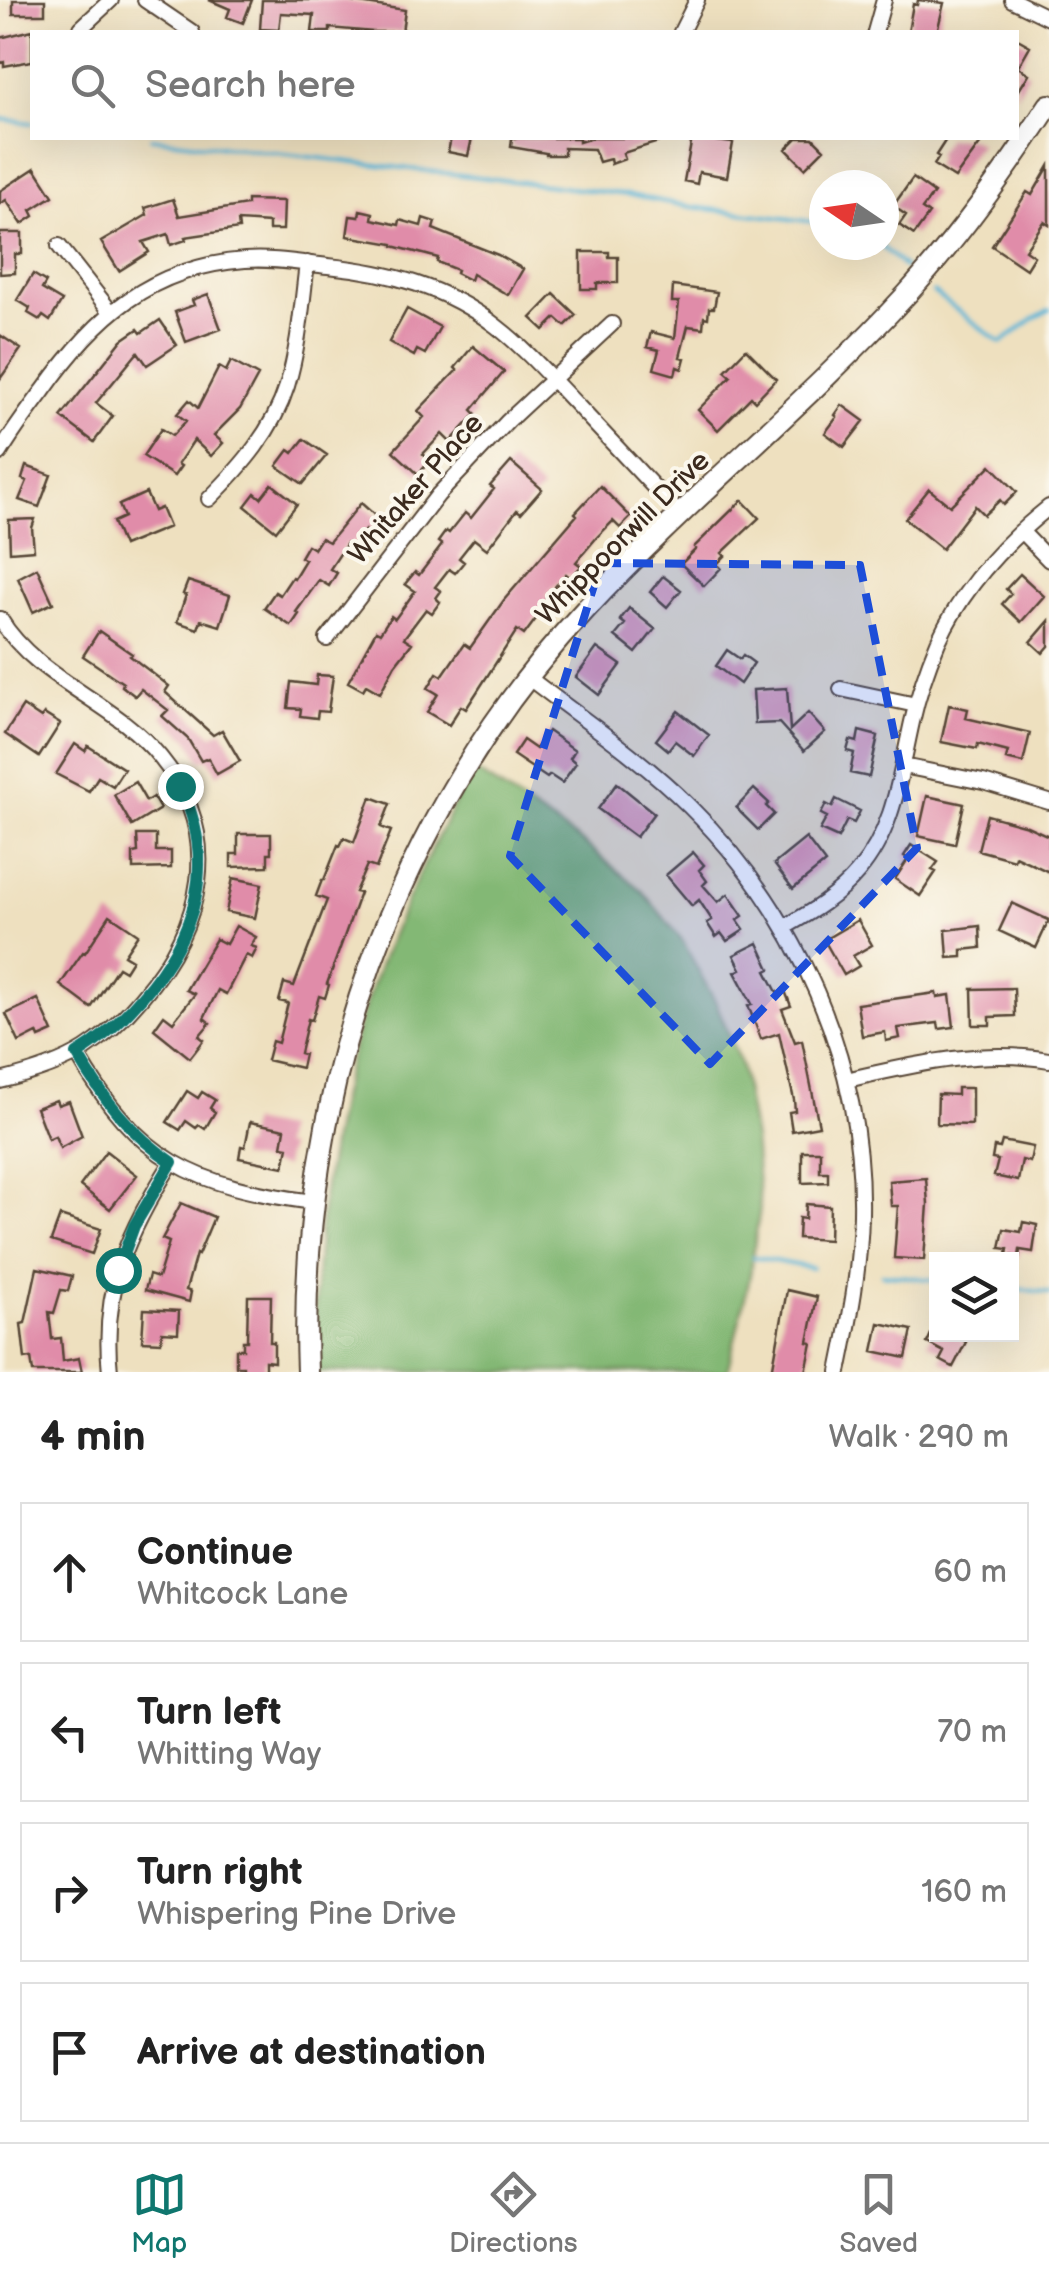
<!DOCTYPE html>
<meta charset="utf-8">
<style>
body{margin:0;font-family:"Balsamiq Sans",sans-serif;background:#f6f6f6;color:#222}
.controls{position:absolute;right:30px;bottom:30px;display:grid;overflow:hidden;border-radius:0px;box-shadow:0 10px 40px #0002}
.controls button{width:90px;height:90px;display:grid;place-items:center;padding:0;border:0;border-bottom:2px solid #e0e0e0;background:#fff;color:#222;font:50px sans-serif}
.compass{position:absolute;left:809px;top:170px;width:90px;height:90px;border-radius:50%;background:#fff;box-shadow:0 10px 40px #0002;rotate:283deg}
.stop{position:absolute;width:30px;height:30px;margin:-22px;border:8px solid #0f766e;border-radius:50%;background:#fff}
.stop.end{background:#0f766e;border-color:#fff;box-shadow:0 2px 10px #0008}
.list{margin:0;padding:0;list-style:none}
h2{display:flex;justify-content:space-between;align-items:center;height:130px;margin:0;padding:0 40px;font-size:42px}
h2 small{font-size:32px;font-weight:400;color:#767676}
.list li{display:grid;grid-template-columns:65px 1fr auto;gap:30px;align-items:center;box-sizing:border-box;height:140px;margin:0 20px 20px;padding:0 20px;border:2px solid #e0e0e0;border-radius:0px}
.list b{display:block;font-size:38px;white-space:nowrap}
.list p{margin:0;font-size:32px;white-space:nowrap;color:#767676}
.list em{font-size:32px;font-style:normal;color:#767676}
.icon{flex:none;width:55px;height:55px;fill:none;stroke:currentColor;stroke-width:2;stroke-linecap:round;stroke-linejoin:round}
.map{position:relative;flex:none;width:1049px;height:1372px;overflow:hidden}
.search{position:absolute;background:#fff;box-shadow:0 10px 40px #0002;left:30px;right:30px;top:30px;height:110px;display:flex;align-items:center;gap:25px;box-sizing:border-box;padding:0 35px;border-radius:0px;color:#767676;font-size:38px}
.sheet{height:770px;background:#fff}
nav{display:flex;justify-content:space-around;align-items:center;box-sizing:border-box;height:140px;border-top:2px solid #e0e0e0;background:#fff;font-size:28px;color:#767676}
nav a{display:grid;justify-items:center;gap:5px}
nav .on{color:#0f766e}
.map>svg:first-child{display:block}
.forest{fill:#83b874;stroke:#5f7149;stroke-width:2.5}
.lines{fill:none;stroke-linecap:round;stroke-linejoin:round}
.stream{stroke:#59b5d7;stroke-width:4}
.building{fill:#e08ca9}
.street-casing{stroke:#564536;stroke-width:18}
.secondary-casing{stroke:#564536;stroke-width:24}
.street{stroke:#fff;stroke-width:14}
.secondary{stroke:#fff;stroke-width:20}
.route{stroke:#0f766e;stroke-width:12}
.marked{fill:#1d4ed8;fill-opacity:0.2;stroke:#1d4ed8;stroke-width:8;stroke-dasharray:20 12;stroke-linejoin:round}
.labels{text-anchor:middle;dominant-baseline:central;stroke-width:8;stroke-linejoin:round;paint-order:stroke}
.street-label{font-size:28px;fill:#3b2a1e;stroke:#fbf7ec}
</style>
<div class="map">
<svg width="1049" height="1372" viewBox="0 0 1049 1372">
<rect width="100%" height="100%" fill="#fbf7ec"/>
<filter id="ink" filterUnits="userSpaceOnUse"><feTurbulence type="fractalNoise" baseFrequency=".01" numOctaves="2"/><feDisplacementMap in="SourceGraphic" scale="20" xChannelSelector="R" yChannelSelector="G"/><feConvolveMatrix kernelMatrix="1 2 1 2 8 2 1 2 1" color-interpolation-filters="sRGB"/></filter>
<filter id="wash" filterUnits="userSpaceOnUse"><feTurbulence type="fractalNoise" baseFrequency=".0048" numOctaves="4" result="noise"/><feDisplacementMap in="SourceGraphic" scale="40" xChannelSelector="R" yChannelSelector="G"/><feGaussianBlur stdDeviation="2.25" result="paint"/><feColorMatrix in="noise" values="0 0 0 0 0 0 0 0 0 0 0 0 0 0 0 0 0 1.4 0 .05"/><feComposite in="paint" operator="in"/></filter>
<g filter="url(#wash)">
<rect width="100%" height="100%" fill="#eee0bf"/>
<path class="forest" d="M472,769L585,844L642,891L682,940L717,1005L741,1066L754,1139L760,1208L749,1281L727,1372H315C311,1234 332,1090 381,961C407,895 440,832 472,769Z"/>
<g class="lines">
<path class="stream" d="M0,119L32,123
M151,138L629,195L692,207L824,223
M880,245L905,268
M933,292L1001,343L1034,318L1049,310
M753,1257L812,1268
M882,1274L936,1280
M1012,1288L1049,1293"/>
</g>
<g id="blocks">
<path class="building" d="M13,0H45V14H13Z
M209,0H252L243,23L227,17L230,9Z
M262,0H340L405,10L402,32H374L330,28V32H312L314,15L281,13L279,30L260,29Z
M918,0L944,3L937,32H908L913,4L917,5Z
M32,30V61L4,66V62L0,63V38Z
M1016,38L1030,46L1018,67L1029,74L1016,95Z
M451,138H472L468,156L448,152Z
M512,138H579V142L592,138H664L665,140L623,153L625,159L611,164L610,159L599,162L594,149L564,148V155H546V153L511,147Z
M692,138L733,143L727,177L699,172L697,184L684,181Z
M797,138H813L824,149L805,168L786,149Z
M947,138H970L980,144L955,178L934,165L939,157L936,155Z
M1049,166V225L1044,222L1025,250L1034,256L1026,269L992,246L1027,192L1032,195Z
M35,168L53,196L31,210L34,216L22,224L6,200L0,204V191Z
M913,178L934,193L922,209L929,214L914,235L899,225L906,215L893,206Z
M173,199L179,216L247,205V200L284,201L283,230H269V223L238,221L239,229L185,237L186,240L171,245L168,234L143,242L149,252L119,271L101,242L147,215L145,208Z
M360,210L373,213L372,219L399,225L400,220L421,226L423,218L435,222L433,229L498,255L523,269L508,295L472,274L470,280L456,273L457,270L437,262L438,258L393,246V244L347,236L350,216L359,217Z
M0,233H22V254H15V273L0,274Z
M581,252H609V257H618V283H597V289H581Z
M33,274L46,282L42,289L62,301L50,321L43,316L40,320L28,313L30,308L17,300Z
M673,286L717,292L714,308H709L708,318L704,317L703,328L688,326L680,357L685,358L682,369L677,367L675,375L654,369L659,350L647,347L651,332L675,338L679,302H672Z
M208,294L221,329L186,342L175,312L194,305L192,300Z
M554,294L576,315L565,326L556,318L544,330L531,318Z
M407,309L440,327L425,354L417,350L414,356L389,342Z
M160,320L177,345L147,365L138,352L96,403L113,416L94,442L61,417L122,340L138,329L141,333Z
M0,335L21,349L0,379Z
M473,346L504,372L472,410L476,414L450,442L442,434L423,454L430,461L418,474L393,451L424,417L418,411L457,370L455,368Z
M746,349L776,379L755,401L751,397L718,430L698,410L731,376L725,371Z
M231,361L258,376L240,409L214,435L223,443L211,456L194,440L178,464L181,466L174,476L143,456L161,429L172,436L186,421L177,414L189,400L198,408L219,367L226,371Z
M842,405L864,421L844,447L825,433L837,417L835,415Z
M304,439L327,455L303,484L277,466L289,450L293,453Z
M511,462L542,489L521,513L517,510L487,549L474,539L459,558L464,562L455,573L449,569L435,587L441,591L436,598L440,602L432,613L426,609L404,638L412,643L395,665L380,693L366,685L363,690L348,682L376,631L380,633L391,616L395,619L415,591L405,584L415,572L419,575L442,545L438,542L446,531L449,533L465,513L471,518L494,489L490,486Z
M991,465L1017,492L1004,505L1000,500L984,515L975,506L942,549L905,519L929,489L950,506Z
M26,466L51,475L39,507L19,500L27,481L22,479Z
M272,484L297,504L276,531L245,506L255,493L261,498Z
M600,486L631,517L620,528L613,521L598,536L576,562L581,566L571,578L566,574L546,597L550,600L524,635L517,630L466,709L461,706L449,725L427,712L438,694L428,688L437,673L442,676L464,644L470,648L504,600L577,515L575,513Z
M146,493L154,511L161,508L169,527L123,546L113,522L124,517L119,505Z
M742,500L759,518L722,553L725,556L717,564L721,568L704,586L681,564L696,549L694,547Z
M361,503L379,519L368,533L365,530L351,546L347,543L330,569L337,573L329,586L319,580L296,612L299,614L291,626L264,608L275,592L280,595L292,577L294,578L305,560L300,557L307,545L314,549L321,538L329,542Z
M35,519L32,528L34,550L10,552L9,520Z
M37,568L53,603L33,612L18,578Z
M1020,574L1044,596L1021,622L1002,604L1011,594L1006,589Z
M663,576L681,590L667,607L650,592Z
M188,581L230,595L220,626L201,620L198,629L177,622L186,595L183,594Z
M629,608L655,629L636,653L615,636L625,624L620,620Z
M1049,621V646L1043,653L1031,642Z
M99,631L132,654L130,656L169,686L165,692L213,735L222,730L240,761L217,774L208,758L201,761L188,739L162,716L168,710L141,689L135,696L122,686L123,683L83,656Z
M597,648L621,665L599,695L576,677Z
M727,650L740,659L743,655L754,663L740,684L716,666Z
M317,675L333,676L328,712L318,711L317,718L300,716L301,709L288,708L291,682L316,685Z
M787,688L790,730L808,713L825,732L804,751L779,723L755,724L753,690Z
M949,705L968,709L966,718L1030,733L1023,763L1006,759L1008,752L978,744L977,749L941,742Z
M23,706L41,718L44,714L60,724L39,757L5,734Z
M678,711L709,735L694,756L675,741L668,750L656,740Z
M548,731L575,750L570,758L576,763L562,783L550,775L547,778L513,755L523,740L536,749Z
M859,731L878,736L869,777L850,773L854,753L847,751L850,740L857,742Z
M75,744L85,751L88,746L124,769L113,786L98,777L89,791L56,774Z
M135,782L146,801L153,797L160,809L132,826L114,795Z
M617,783L654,813L636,837L598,809Z
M754,789L769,803L766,806L774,814L758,830L736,808Z
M927,796L964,804L955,844L918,836Z
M371,797L390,804L381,827L391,831L376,868L367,865L355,892L360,893L327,984L329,985L325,998L319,996L312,1020L308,1019L300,1053L304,1054L301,1068L267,1060L272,1041L278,1043L288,1003L279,1001L284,983L294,986L327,900L316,896L322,880H324L338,845L340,846L344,838L354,842Z
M836,799L860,811L854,823L847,820L838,838L820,830L827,817L821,814L826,804L832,807Z
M987,815L1027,826L1049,836V872L1015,856L1014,860L978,850Z
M238,834H271V853H268V866L231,867V854H238Z
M137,835H156V851H171V868L133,869V853L138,852Z
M806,838L825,863L793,889L774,864Z
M911,845L938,862L932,870L936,872L920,896L895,879L908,859L904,856Z
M693,852L704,865L699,870L707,881L703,885L718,902L728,894L743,916L737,920L744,930L727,941L721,933L716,937L707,923L712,920L699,900L692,906L666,875Z
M233,878L262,884L255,918L226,912Z
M1012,903L1049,920L1036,948L999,931Z
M110,915L138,934L124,955L132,960L125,971L118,967L91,1008L60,985L83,952L85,953Z
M858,920L872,945L853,956L859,966L844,975L824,940Z
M236,926L256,937L251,946L257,948L252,958L246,955L226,994L218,990L204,1018L210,1023L199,1036L204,1040L190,1058L154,1029L164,1015L173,1022L195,994L186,990L216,939L226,944Z
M980,926L981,948L962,950V957L948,958L946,930Z
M758,943L770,969L766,971L778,994L785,991L791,1006L782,1009L795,1042L802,1040L819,1126L792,1131L789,1112L795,1111L794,1100L779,1033L761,1039L748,1005L752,1004L735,972L741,969L734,955Z
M1014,988L1015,1016L990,1017V1025H973L972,989Z
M936,993L937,997L950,995L954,1027L939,1029L938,1023L898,1028L900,1038L886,1041L885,1032L862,1036L857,1004Z
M38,999L53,1032L39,1038L37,1033L19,1042L6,1014Z
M957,1088H972V1125L937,1124L938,1094L957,1095Z
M187,1091L198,1098L202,1092L215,1100L210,1108L215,1112L205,1129L199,1125L196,1128L186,1121L180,1130L167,1122Z
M56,1100L58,1105L69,1101L82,1136L60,1148L55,1136L48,1139L36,1108Z
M250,1122L285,1129L282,1146L288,1147L284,1167L239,1158L241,1146L245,1147Z
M1002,1141L1033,1147L1030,1162L1022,1160L1018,1181L994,1176L998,1160L992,1159L994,1147L1000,1148Z
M106,1151L137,1175L110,1209L80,1186Z
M802,1151H820V1172H828V1182L802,1183Z
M926,1178L928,1204L924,1260L894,1258L898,1206H891L889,1181Z
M181,1203L214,1217L198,1255L196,1254L186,1290L191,1292L189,1302L145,1290L149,1275L158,1278L169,1242L162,1239Z
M806,1204L830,1206L829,1240L798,1238L799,1218L805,1219Z
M60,1216L101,1229L92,1254L51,1241Z
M1023,1222L1037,1225L1033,1252L1020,1250L1019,1257L1007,1255L1008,1249L1000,1248L1004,1229L1021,1232Z
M37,1268L72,1276L68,1291L61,1290L54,1313L49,1312L52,1339L61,1338L63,1361L79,1358L82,1372H33L31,1358L25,1359L21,1324L25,1323Z
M787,1290L817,1297L808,1342L812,1343L806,1372H772Z
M248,1296H271L270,1342H274V1362L265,1361V1372H243V1366H236V1349H243V1341H247Z
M144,1309L179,1311L178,1333L162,1332L161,1342L142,1341Z
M879,1323L912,1330L906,1358L873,1351Z
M931,1334H960L959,1338L966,1342L953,1367L940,1360L944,1352L927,1343Z"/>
</g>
</g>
<g filter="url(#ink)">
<use href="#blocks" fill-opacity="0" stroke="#564536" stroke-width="2.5"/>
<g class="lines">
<defs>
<path id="street" d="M145,0L192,32
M1012,0L1049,18
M81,28L111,0
M681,32L697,0
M875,32L884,0
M59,246L111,312
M0,453C13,431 28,411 43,391C95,317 150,267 245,260C273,258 300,263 328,266C389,272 446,287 496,326C526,349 551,378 577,405C612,442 646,479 681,516
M209,499C242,466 273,431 287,386C299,347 302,304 307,263
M1021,531L1049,560
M0,619C38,681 115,701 160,757C225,836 203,926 141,998C125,1017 107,1035 85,1049C60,1065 29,1074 0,1081
M327,639L438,495L508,421L612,324
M529,678C582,719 641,758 689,806C797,912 864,1061 861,1214C860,1268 850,1319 839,1372
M841,689L916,705
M903,766L983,782L1049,802
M785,927C811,912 838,896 858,872C894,830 900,775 912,722C918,695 927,668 938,642C962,589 1004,543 1049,507
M77,1054C138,1161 194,1186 313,1202
M846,1080C913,1065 980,1048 1049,1060
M110,1372C101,1287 129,1231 172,1162"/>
<path id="secondary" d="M307,1372C296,1096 396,813 585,610C687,500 805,405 907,294C960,236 1006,171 1049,105"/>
</defs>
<use href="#street" class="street-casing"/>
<use href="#secondary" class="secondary-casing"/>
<use href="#street" class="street"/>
<use href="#secondary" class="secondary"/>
</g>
</g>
<g class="lines" filter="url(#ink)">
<path class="route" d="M118,1270L134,1226L172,1162C130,1134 102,1097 77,1054C102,1039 122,1020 141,998C196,936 218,864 180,786"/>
</g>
<path class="marked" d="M601,563L860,565L917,848L710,1064L510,856Z"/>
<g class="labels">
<g class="street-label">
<text transform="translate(416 489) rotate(-49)">Whitaker Place</text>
<text transform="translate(623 538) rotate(-45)">Whippoorwill Drive</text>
</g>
</g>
</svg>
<div class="controls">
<button><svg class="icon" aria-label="layers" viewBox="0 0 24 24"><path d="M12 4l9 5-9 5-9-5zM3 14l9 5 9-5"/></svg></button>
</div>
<svg class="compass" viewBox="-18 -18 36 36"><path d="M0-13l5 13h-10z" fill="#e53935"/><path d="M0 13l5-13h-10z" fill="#767676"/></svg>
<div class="stop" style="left:118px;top:1270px"></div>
<div class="stop end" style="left:180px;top:786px"></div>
<div class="search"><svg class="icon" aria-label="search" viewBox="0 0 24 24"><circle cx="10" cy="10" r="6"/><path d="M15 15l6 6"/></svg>Search here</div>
</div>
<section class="sheet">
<h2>4 min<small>Walk · 290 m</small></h2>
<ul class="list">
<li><svg class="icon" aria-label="ahead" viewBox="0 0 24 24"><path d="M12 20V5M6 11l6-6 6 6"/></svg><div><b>Continue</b><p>Whitcock Lane</p></div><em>60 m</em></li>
<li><svg class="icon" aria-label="left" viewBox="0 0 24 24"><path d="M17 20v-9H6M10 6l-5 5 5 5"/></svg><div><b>Turn left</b><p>Whitting Way</p></div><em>70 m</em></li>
<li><svg class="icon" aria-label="right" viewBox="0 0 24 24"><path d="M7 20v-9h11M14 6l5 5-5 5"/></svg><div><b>Turn right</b><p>Whispering Pine Drive</p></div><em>160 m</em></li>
<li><svg class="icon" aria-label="arrive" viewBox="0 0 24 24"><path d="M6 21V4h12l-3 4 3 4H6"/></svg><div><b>Arrive at destination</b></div></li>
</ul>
</section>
<nav>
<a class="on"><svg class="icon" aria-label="map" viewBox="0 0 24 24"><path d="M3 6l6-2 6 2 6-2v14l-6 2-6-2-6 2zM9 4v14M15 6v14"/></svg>Map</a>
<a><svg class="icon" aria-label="directions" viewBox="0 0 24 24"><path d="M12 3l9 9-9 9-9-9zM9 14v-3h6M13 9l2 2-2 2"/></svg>Directions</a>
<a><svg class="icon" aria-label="saved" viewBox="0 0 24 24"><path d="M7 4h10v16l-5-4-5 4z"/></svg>Saved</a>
</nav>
